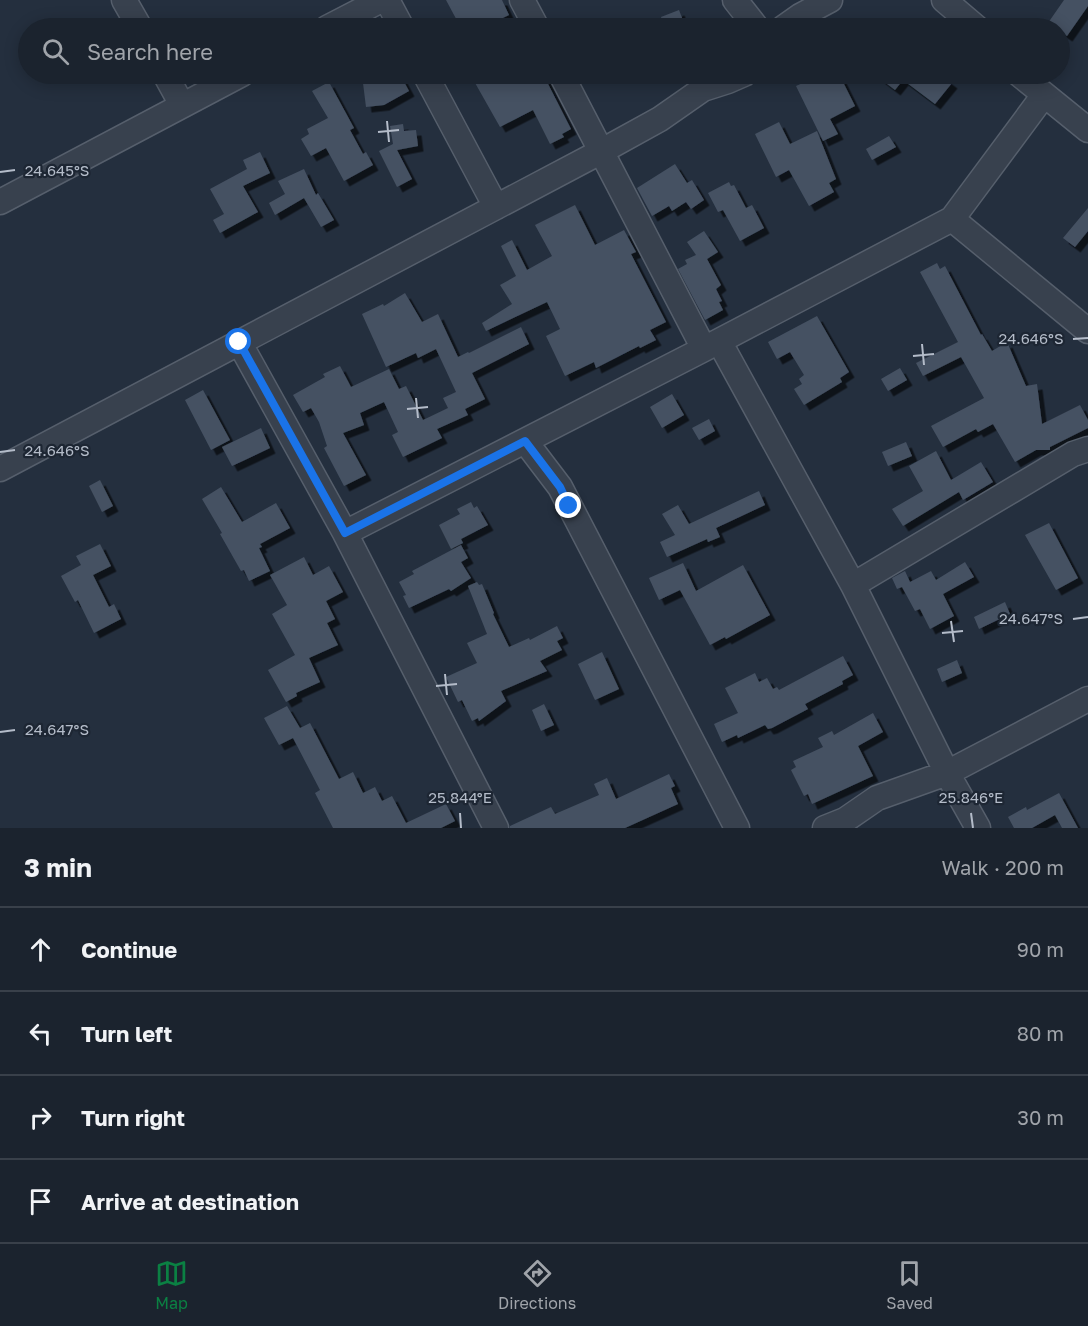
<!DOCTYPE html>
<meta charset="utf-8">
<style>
body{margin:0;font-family:"Golos Text",sans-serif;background:#282f3a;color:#f1f3f6}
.stop{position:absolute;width:18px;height:18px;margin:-14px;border:4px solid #1a73e8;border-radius:50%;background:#fff}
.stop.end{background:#1a73e8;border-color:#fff;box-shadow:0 2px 6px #0008}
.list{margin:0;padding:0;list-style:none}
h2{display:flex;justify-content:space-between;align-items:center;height:78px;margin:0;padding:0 24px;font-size:26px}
h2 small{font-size:20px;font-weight:400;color:#a0a4aa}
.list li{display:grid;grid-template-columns:39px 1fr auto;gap:18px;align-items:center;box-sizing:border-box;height:84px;padding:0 24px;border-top:2px solid #39404a}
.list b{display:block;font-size:22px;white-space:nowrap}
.list em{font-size:20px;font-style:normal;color:#a0a4aa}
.icon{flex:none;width:33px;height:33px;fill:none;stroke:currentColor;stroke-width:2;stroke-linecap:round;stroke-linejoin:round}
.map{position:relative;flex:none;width:1088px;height:828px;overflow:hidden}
.search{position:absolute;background:#1b232e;box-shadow:0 3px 15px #0003;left:18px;right:18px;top:18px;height:66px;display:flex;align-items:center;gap:15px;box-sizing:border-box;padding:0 21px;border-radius:33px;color:#a0a4aa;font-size:22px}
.sheet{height:414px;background:#1b232e}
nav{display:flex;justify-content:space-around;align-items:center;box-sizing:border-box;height:84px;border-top:2px solid #39404a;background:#1b232e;font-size:16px;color:#a0a4aa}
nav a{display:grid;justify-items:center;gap:3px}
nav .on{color:#0b8043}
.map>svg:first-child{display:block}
.building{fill:#455162;filter:url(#shadow)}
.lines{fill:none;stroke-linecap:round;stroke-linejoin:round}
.minor-casing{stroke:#565f6c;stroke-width:27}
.minor{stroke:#38414e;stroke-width:24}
.route{stroke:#1a73e8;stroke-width:8}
.ticks{fill:none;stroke:#b4bcc9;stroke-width:2}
.ticks-label{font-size:15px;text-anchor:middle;fill:#b4bcc9;stroke:#1d2633;stroke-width:4.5;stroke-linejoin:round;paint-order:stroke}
</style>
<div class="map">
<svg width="1088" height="828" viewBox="0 0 1088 828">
<defs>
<filter id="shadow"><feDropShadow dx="5.5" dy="5.5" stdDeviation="0" flood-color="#0009"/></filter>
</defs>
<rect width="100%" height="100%" fill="#242f3e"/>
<path class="building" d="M446,0H502L509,15L482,28H461Z
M1064,0H1088V6L1067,36L1059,31V28H1056L1048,23Z
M679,10L686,28H665L661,17Z
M470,74H543L571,129L562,134L564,137L550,144L533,110L500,127Z
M823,74H839L855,106L830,119L838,134L823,141L796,86Z
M874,74H940L952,83L935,104L903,80L895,90Z
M402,78L409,91L384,105L366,107L363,83Z
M329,82L354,128L350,130L363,154L366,152L373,165L344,181L326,148L311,156L301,139L309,134L307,129L328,118L312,91Z
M779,122L790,144L817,131L836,179L829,183L834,192L809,206L789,170L776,177L755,134Z
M403,124L404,131L416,130L418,146L397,150L412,179L397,187L379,151L393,144L390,126Z
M889,136L896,147L872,160L866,149Z
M260,152L270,173L243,186L258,212L220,233L213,220L224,214L210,189L247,169L243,160Z
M675,164L687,183L692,180L704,200L691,209L686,202L672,211L669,206L652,216L637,188Z
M304,169L316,195L318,193L334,220L321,227L304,198L275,215L269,203L285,194L278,181Z
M729,182L731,186L734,185L746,208L752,205L764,228L740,241L723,210L718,212L708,193Z
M575,205L595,245L624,230L636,252L631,254L666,322L650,330L656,340L640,348L639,346L596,368L594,362L565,376L546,336L560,329L547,302L486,331L482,323L512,304L500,285L516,276L501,246L512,240L527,270L552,256L535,225Z
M1088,208V231L1075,247L1063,238Z
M704,231L718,252L707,259L721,285L716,289L722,301L719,302L723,310L705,320L678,269L687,264L685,260L696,255L687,242Z
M937,263L940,269L945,266L981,335L982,334L992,351L1007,342L1026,386L1037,384L1042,424L1080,405L1088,420V428L1050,447V450H1036L1015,462L993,424L978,432L976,429L943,447L931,426L984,398L961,357L923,376L916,363L958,342L920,272Z
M405,293L422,322L438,314L458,357L468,352L469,353L521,327L529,344L472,373L485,399L465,409L468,415L437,429L442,438L403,457L392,435L398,432L384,402L360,413L364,425L343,433L366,475L344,486L324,448L327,446L319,422L311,408L303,412L293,395L325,377L323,374L340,366L351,387L389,369L399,389L406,386L423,420L448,408L443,398L456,392L436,349L418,358L416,353L386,367L362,314L383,304L384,306Z
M817,316L849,372L840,378L842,382L804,405L794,389L802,384L799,379L804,375L790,352L777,359L768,342Z
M900,368L907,380L888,391L881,379Z
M203,390L230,440L211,450L185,400Z
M672,394L684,415L662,428L650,407Z
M709,419L715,431L699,440L692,428Z
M261,428L270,448L232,466L222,447Z
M906,442L912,456L888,466L882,452Z
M936,451L951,480L981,462L993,482L963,500L959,492L903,526L892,509L923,491L909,466Z
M100,480L113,506L102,512L89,486Z
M221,487L242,522L276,503L290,528L260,544L262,547L259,548L270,571L249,581L244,570L241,571L220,534L222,533L202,499Z
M759,491L765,505L716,528L720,537L708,542L707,539L667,557L660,542L675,535L662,514L678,505L689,524Z
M471,502L474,508L477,506L488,525L461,539L463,543L451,549L439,525L460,514L457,509Z
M1049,523L1078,578L1056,590L1025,535Z
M100,544L111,566L93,575L109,607L114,604L121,619L94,633L78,600L75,602L61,576L81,565L76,556Z
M461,545L468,558L461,562L471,578L451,591L449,589L409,608L403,596L406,595L399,582L414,574L412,571Z
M304,557L313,575L329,566L343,592L326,601L335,619L327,623L338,645L309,658L320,682L296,693L297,696L286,702L268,670L295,655L272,614L287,605L270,575Z
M965,562L974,577L943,594L954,616L930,629L920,609L915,611L902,587L897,589L892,578L905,571L910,582L931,571L936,580Z
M683,563L696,591L743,565L770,615L726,639L725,637L710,645L680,590L659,600L649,578Z
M477,582L479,585L482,584L494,613L493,614L509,647L529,638L530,640L557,626L563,638L557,641L562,650L540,661L547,671L501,691L506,701L479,721L478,718L472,721L462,700L458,702L446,677L477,663L467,643L487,634L468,586Z
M1005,602L1010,614L979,629L974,617Z
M602,652L619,689L595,700L578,664Z
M843,656L853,675L842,681L843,684L805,704L808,709L772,728L768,729L765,725L738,738L737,735L722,742L714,724L738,713L725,688L755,673L759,682L767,678L773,689L777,687L779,690Z
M957,660L962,673L942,682L937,669Z
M544,704L554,725L541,731L532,710Z
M287,706L300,728L310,723L339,779L353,772L363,793L375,787L382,801L392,796L406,823L446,804L455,821L441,828H333L315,793L320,790L293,738L279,745L264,718Z
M873,713L883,732L858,746L873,776L812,804L808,794L804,796L791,770L796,767L793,761L823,747L818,738L832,731L834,735Z
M669,774L675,786L671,788L678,804L625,828H510V826L551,807L555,814L599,795L594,784L607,778L616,799Z
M1059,793L1078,828H1062L1055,815L1032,828H1014L1008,817L1026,807L1027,810Z"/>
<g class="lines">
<defs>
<path id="minor" d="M124,0L140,28
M387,0L402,28
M522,0L537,28
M735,0L757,28
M944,0L977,28
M327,28L381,0
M783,28L800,16L830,0
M165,74L182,105
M425,74L496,207
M561,74L704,349
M1019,74L1088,130
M0,202L242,74
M952,219L1088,331
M719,341L853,585L947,773L978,828
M239,342L345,533L496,828
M525,441L560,487L737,828
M0,469L602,151L660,119L703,89L728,81L744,74
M345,533L704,349L952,219L1044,95
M853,585L1073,454L1088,449
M825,828L845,820L877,798L947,773L1088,699"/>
</defs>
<use href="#minor" class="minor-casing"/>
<use href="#minor" class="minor"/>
</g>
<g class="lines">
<path class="route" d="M239,342L345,533L525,441L560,487L569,506"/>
</g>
<path class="ticks" d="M387,121L389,142M378,132L399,130M0,172L15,170M1073,339L1088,338M922,344L924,365M913,356L934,354M416,398L418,418M407,409L428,407M0,452L15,450M1073,619L1088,617M951,621L954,642M942,633L963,631M445,674L447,695M436,686L457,684M0,732L15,730M460,813L461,828M971,813L973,828"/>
<g class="ticks-label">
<text x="57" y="176">24.645°S</text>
<text x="1031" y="344">24.646°S</text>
<text x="57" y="456">24.646°S</text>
<text x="1031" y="624">24.647°S</text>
<text x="57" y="735">24.647°S</text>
<text x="460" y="803">25.844°E</text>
<text x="971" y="803">25.846°E</text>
</g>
</svg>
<div class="stop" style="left:239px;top:342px"></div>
<div class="stop end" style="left:569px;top:506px"></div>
<div class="search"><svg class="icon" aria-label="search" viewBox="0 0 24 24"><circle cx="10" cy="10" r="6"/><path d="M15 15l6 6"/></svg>Search here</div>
</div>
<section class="sheet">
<h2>3 min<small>Walk · 200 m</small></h2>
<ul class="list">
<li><svg class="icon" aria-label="ahead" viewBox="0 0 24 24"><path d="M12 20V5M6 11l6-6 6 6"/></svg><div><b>Continue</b></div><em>90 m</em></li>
<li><svg class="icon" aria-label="left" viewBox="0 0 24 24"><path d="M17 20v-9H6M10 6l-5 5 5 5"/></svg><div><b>Turn left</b></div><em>80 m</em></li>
<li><svg class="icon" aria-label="right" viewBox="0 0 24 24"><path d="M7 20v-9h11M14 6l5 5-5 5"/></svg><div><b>Turn right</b></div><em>30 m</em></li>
<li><svg class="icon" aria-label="arrive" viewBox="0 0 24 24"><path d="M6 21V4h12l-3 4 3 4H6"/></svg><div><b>Arrive at destination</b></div></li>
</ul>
</section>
<nav>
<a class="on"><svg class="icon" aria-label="map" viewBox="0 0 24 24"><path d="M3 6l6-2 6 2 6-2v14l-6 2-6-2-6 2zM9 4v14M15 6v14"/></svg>Map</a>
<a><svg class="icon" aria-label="directions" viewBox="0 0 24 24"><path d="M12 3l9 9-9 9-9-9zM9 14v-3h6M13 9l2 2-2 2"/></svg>Directions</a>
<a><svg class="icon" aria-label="saved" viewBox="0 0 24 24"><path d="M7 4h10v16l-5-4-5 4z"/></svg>Saved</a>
</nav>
